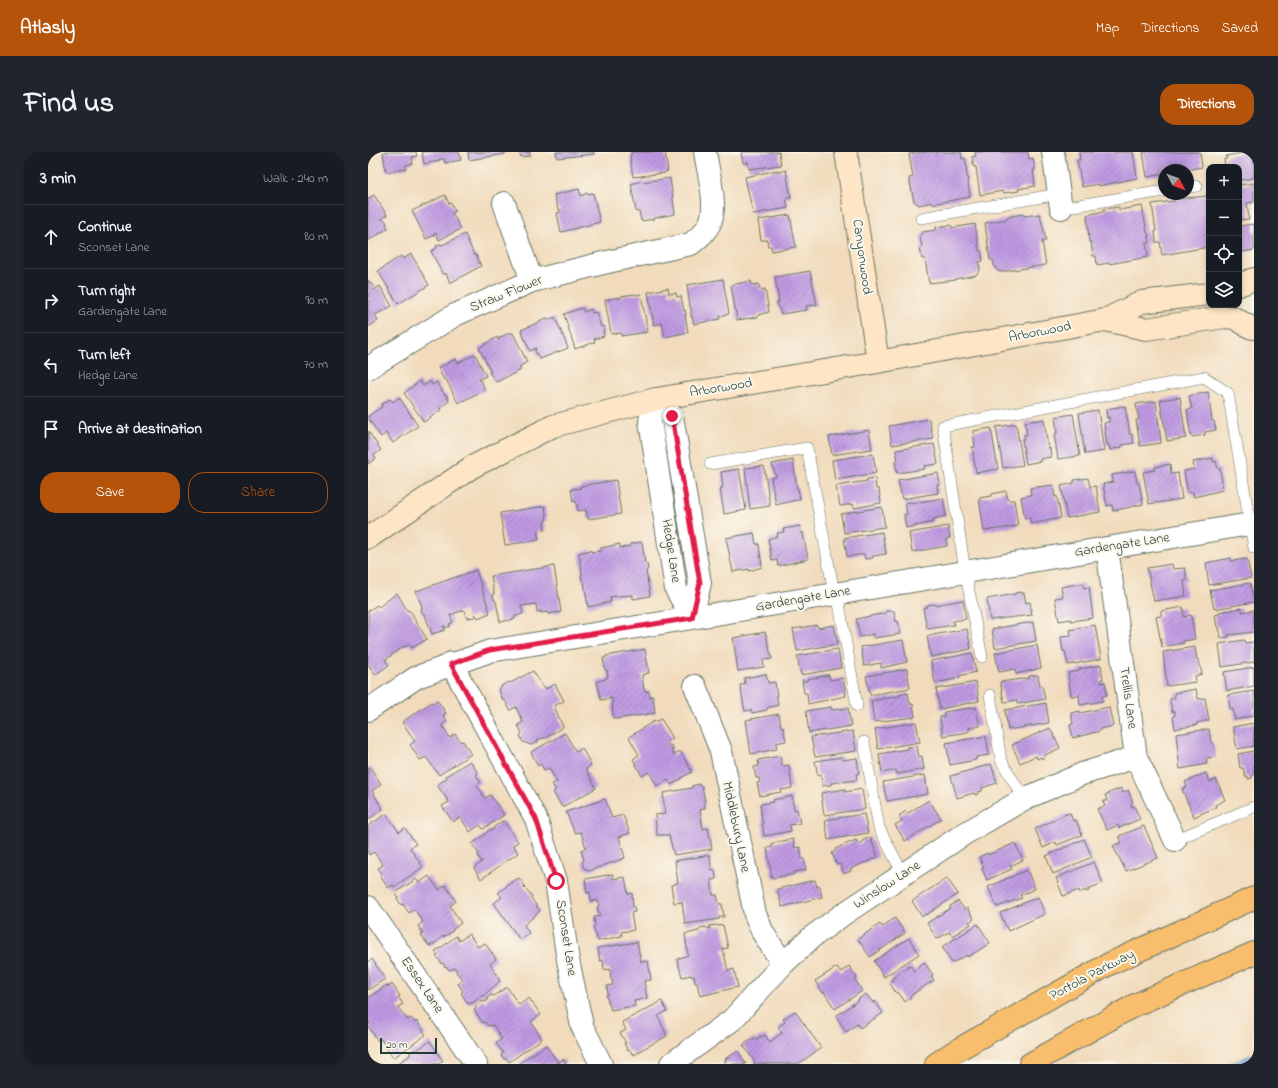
<!DOCTYPE html>
<meta charset="utf-8">
<style>
body{margin:0;font-family:"Indie Flower",sans-serif;background:#20242c;color:#f1f3f6}
.controls{position:absolute;right:12px;top:12px;display:grid;overflow:hidden;border-radius:8px;box-shadow:0 2px 6px #0003}
.controls button{width:36px;height:36px;display:grid;place-items:center;padding:0;border:0;border-bottom:1px solid #363941;background:#171b24;color:#f1f3f6;font:20px sans-serif}
.compass{position:absolute;left:790px;top:12px;width:36px;height:36px;border-radius:50%;background:#171b24;box-shadow:0 2px 6px #0003;rotate:131deg}
.scale{position:absolute;left:12px;bottom:10px;width:57px;box-sizing:border-box;padding-left:4px;border:2px solid #1f3d34;border-top:0;font-size:11px;line-height:14px;white-space:nowrap;color:#1f3d34;-webkit-text-stroke:3px #fbf7ec;paint-order:stroke}
.stop{position:absolute;width:12px;height:12px;margin:-9px;border:3px solid #e11d48;border-radius:50%;background:#fff}
.stop.end{background:#e11d48;border-color:#fff;box-shadow:0 1px 4px #0008}
.list{margin:0;padding:0;list-style:none}
h2{display:flex;justify-content:space-between;align-items:center;height:52px;margin:0;padding:0 16px;font-size:17px}
h2 small{font-size:13px;font-weight:400;color:#9ea1a6}
.list li{display:grid;grid-template-columns:26px 1fr auto;gap:12px;align-items:center;box-sizing:border-box;height:64px;padding:0 16px;border-top:1px solid #363941}
.list b{display:block;font-size:15px;white-space:nowrap}
.list p{margin:0;font-size:13px;white-space:nowrap;color:#9ea1a6}
.list em{font-size:13px;font-style:normal;color:#9ea1a6}
.actions{display:flex;gap:8px;padding:12px 16px}
.actions a{flex:1;padding:9px 0;border:1px solid #b45309;border-radius:16px;text-align:center;font-size:14px;color:#b45309}
.actions .main{background:#b45309;color:#fff}
.icon{flex:none;width:22px;height:22px;fill:none;stroke:currentColor;stroke-width:2;stroke-linecap:round;stroke-linejoin:round}
.map{position:relative;flex:none;width:886px;height:912px;overflow:hidden;border-radius:16px}
header{display:flex;align-items:center;gap:24px;box-sizing:border-box;height:56px;padding:0 20px;background:#b45309;color:#fff}
header strong{font-size:19px}
nav{display:flex;gap:22px;margin-inline-start:auto;font-size:14px}
.intro{display:flex;align-items:center;justify-content:space-between;box-sizing:border-box;height:96px;padding:0 24px}
h1{margin:0;font-size:28px}
.button{padding:10px 18px;border-radius:16px;background:#b45309;color:#fff;font-size:14px;font-weight:700}
main{display:flex;gap:24px;padding:0 24px}
aside{flex:1;background:#171b24;border-radius:16px;box-shadow:0 2px 6px #0003}
.map>svg:first-child{display:block}
.water{fill:url(#water-ripples);stroke:#4e7c92}
.building{fill:url(#building-hatch)}
.lines{fill:none;stroke-linecap:round;stroke-linejoin:round}
.lane-casing{stroke:#687464;stroke-width:12}
.street-casing{stroke:#687464;stroke-width:24}
.secondary-casing{stroke:#687464;stroke-width:24}
.primary-casing{stroke:#687464;stroke-width:24}
.lane{stroke:#fff;stroke-width:11}
.street{stroke:#fff;stroke-width:22}
.secondary{stroke:#fde5c5;stroke-width:22}
.primary{stroke:#f9be6d;stroke-width:22}
.route{stroke:#e11d48;stroke-width:5}
.labels{text-anchor:middle;dominant-baseline:central;stroke-width:4;stroke-linejoin:round;paint-order:stroke}
.street-label{font-size:14px;fill:#1f3d34;stroke:#fbf7ec}
</style>
<header>
<strong>Atlasly</strong>
<nav><a>Map</a><a>Directions</a><a>Saved</a></nav>
</header>
<div class="intro"><h1>Find us</h1><a class="button">Directions</a></div>
<main>
<aside>
<h2>3 min<small>Walk · 240 m</small></h2>
<ul class="list">
<li><svg class="icon" aria-label="ahead" viewBox="0 0 24 24"><path d="M12 20V5M6 11l6-6 6 6"/></svg><div><b>Continue</b><p>Sconset Lane</p></div><em>80 m</em></li>
<li><svg class="icon" aria-label="right" viewBox="0 0 24 24"><path d="M7 20v-9h11M14 6l5 5-5 5"/></svg><div><b>Turn right</b><p>Gardengate Lane</p></div><em>90 m</em></li>
<li><svg class="icon" aria-label="left" viewBox="0 0 24 24"><path d="M17 20v-9H6M10 6l-5 5 5 5"/></svg><div><b>Turn left</b><p>Hedge Lane</p></div><em>70 m</em></li>
<li><svg class="icon" aria-label="arrive" viewBox="0 0 24 24"><path d="M6 21V4h12l-3 4 3 4H6"/></svg><div><b>Arrive at destination</b></div></li>
</ul>
<div class="actions"><a class="main">Save</a><a>Share</a></div>
</aside>
<div class="map">
<svg width="886" height="912" viewBox="0 0 886 912">
<defs>
<pattern id="water-ripples" width="26" height="14" patternUnits="userSpaceOnUse"><rect width="26" height="14" fill="#7ebaf0"/><path d="M2 4q2-2 4 0t4 0M15 11q2-2 4 0t4 0" fill="none" stroke="#6798c3"/></pattern>
<pattern id="building-hatch" width="6" height="6" patternUnits="userSpaceOnUse"><rect width="6" height="6" fill="#c09ae3"/><path d="M-1 1l2-2M0 6l6-6M5 7l2-2" fill="none" stroke="#9b7fb9"/></pattern>
</defs>
<rect width="100%" height="100%" fill="#fbf7ec"/>
<filter id="ink" filterUnits="userSpaceOnUse"><feTurbulence type="fractalNoise" baseFrequency=".025" numOctaves="2"/><feDisplacementMap in="SourceGraphic" scale="8" xChannelSelector="R" yChannelSelector="G"/><feConvolveMatrix kernelMatrix="1 2 1 2 8 2 1 2 1" color-interpolation-filters="sRGB"/></filter>
<filter id="wash" filterUnits="userSpaceOnUse"><feTurbulence type="fractalNoise" baseFrequency=".012" numOctaves="4" result="noise"/><feDisplacementMap in="SourceGraphic" scale="16" xChannelSelector="R" yChannelSelector="G"/><feGaussianBlur stdDeviation="0.9" result="paint"/><feColorMatrix in="noise" values="0 0 0 0 0 0 0 0 0 0 0 0 0 0 0 0 0 1.4 0 .05"/><feComposite in="paint" operator="in"/></filter>
<g filter="url(#wash)">
<rect width="100%" height="100%" fill="#f1dbbc"/>
<path class="water" d="M886,902V912H860Z"/>
<g id="blocks">
<path class="building" d="M15,0H48L49,4L44,5L45,11L38,13V17L18,20Z
M54,0H91L93,8L77,11L76,7H71V9L56,12Z
M100,0H137V2L101,8Z
M151,0H162V4L153,5Z
M188,0H226V2L189,6Z
M263,0H297L300,19L296,21L265,25L262,5L263,4Z
M376,0H411L413,13L381,17L380,10L375,11L373,1Z
M554,0H593L594,7L597,6L599,17H598L602,45L564,52V50L551,53L546,49L541,26L545,25L541,2Z
M607,0H660L661,7L665,6L667,18H665L667,34L650,37L651,39L636,41L635,39L612,43L608,15H606L604,5L608,4Z
M711,0H765L769,26L731,34V32L714,35L709,8H712Z
M775,0H832L834,15L818,18H796V22L779,25Z
M873,0H886V26L871,28V15H857L856,7H859L858,4L874,1Z
M410,18V20L418,18L423,46H418L420,56L385,62L377,25Z
M302,26L307,62L286,66V67L273,69L271,59L268,60L263,32L274,29V30Z
M886,31V50L879,51L881,67L871,68V33Z
M211,37L213,44L219,41L220,42L225,41L232,70L193,80L189,61L192,60V57H190L186,43Z
M6,43L19,63L14,66L15,68L16,67L19,71L18,72L20,76L0,89V47Z
M77,43L81,52L83,51L87,59L84,61L93,77L71,88L68,81L66,82L67,83L58,87L44,59Z
M839,44L841,54V95L794,103L792,90H788L787,79H788L784,52L806,49V47Z
M774,54L779,81H780L782,91H778L780,105L741,112V111L729,113L728,104H725L723,90H721L719,63L736,59V57L751,55V58Z
M655,62L656,64L672,62L678,89H674L678,113L632,120L627,116L625,108H622L617,71L640,67L639,65Z
M422,63L428,95L404,99L403,94H400L399,88H393L390,68Z
M607,72L611,99H613L615,109L611,110L612,118L608,123L587,127L588,128L561,131L557,107H554L552,96L554,95L552,85L555,80L568,78V75L583,73L584,76Z
M886,72V98L874,100L871,74Z
M97,82L106,103H108L113,114L82,131L78,121L75,123L63,99L69,96L68,94L73,92L74,93Z
M43,102L61,133L30,152L10,119L33,104L35,107Z
M442,119L449,153L438,154L439,158L413,162L411,156H410L409,150H411L407,125Z
M355,127L361,162L352,164V167L326,172L324,164L323,165V155H322L319,133Z
M0,128L6,135L5,136L6,138L12,134L24,154L7,163L10,169L0,175Z
M383,129L384,133L391,132L392,138L397,137L401,160L390,163V165L369,168L363,133Z
M300,136L301,142L308,141L309,145L313,144L316,159L317,158L318,163H317L320,180L297,185L294,171L286,173L280,140Z
M266,142V143L273,142L280,180L253,184V181L243,182L237,148L251,145V147H253V144Z
M214,156L216,160L223,157L224,161L228,160L233,175L235,174L236,179H235L236,184L226,187L227,190L207,197L196,162Z
M187,165L200,196L172,207L167,199L168,196L162,199L153,178L180,166V168Z
M143,180V182L145,181L159,210L151,215L153,218L128,230L121,220H123L111,196L129,185L130,188L132,187L131,186Z
M107,202L118,224L111,227L112,229L113,228L117,238L90,251L78,227L76,228L70,216L88,207L90,211Z
M52,229L55,234L62,229L64,233L68,230L77,243L78,242L81,249L72,256L73,258L56,270L36,241Z
M840,240L844,269H846L848,278L837,280V283L823,285L819,258L824,257L821,244Z
M31,245L50,274L25,291L18,281L13,285L0,266V264L14,255L13,253L22,247L25,250Z
M812,245L818,286L799,289L792,248Z
M788,249L793,291L772,294L768,268H771L768,252Z
M757,254L762,283L764,282L766,291L754,293V295L742,298L741,293H739L736,271L741,270V265L739,266L738,257Z
M730,258L736,299L717,302L711,261Z
M705,262L712,304L690,307L686,282L689,281L687,265Z
M561,267L565,287L524,293L521,274Z
M676,267L680,296H682L683,305L672,307L673,309L658,312L654,287H656V283H659L657,270Z
M648,272L655,313L635,316L628,275Z
M623,276L630,317L608,321L604,295H607L605,279Z
M501,278L504,297L464,303L461,285Z
M0,279L13,298L6,303L8,306L0,312Z
M566,292L570,312L556,314L557,317L529,321L527,309H530L528,298Z
M505,302L508,321L467,328L464,308Z
M845,306V310L848,309L850,317H852L855,338L826,345L825,340L820,341L816,319L826,317L825,310Z
M425,308L429,337L430,336L432,347L408,353L403,326L408,325L404,312Z
M802,312L803,322L810,321L814,347L781,352L775,320L787,318V315Z
M396,314L402,354L382,357L377,316Z
M371,317L378,358L356,362L352,336H355L353,320Z
M767,319L769,331H771L775,352L745,359L744,353L739,354L735,332L745,330L744,323Z
M570,321L572,333H569L570,341L534,347L530,328Z
M507,326L508,337H511L513,351L486,356L485,352L472,354L468,334L499,329V327Z
M720,326L722,335L728,334L732,360L699,366L693,334L706,331V328Z
M248,328L253,362L220,367L218,358L210,359L208,349L205,350L203,337L213,336L212,334Z
M685,333L687,345L689,344L693,366L663,372L662,366L657,367L653,345L663,343L662,336Z
M638,339L640,348H646L650,374L616,379L611,346L624,344V342Z
M575,346L578,364L565,367L566,370L538,376L536,363L539,362L537,351L544,350L545,351Z
M177,354L179,368L176,369L177,378L169,379L171,388L137,393L132,361Z
M514,355L517,375L476,381L473,362Z
M432,374L433,381H435L440,407L410,414L409,408L404,409L400,387L410,384L409,381L416,380L415,377Z
M580,374L582,386L578,387L579,394L544,400L541,381Z
M514,380L518,402L505,404V406L497,407L496,402L479,405L476,386Z
M386,381L388,392H391L394,415L381,419V417L365,420L358,386Z
M274,390L277,411L279,412L280,417L278,419L282,444L265,447V443L250,444L242,445L243,450L220,455L216,430L214,428L213,423L214,421L211,401L223,398V400L233,399V396L252,392V396L262,394V392Z
M863,406V409L879,407L883,426L841,433L838,411Z
M804,412L805,417L817,416L819,428L816,429L818,444L786,449L779,416Z
M186,414L193,460L180,462V460L173,461V459L169,460L168,452L153,454L155,462L147,464V467L132,470L128,449L126,448L125,443L126,441L123,424Z
M108,418L122,461L110,466L108,463H107V465L99,466L96,458L82,463L85,471L81,472L82,474L78,476L77,474H75L77,478L64,482L57,463L55,462L53,458L54,455L48,439Z
M715,431L716,436L721,435L725,466L703,469V467L691,469L687,446L695,445L693,435Z
M882,431L886,450L846,457L842,438Z
M653,440V441H656L658,451L662,450L664,463L622,468L619,447L647,442V441Z
M29,441L39,458L42,459L45,463V465L59,487L44,496L42,492L37,495L36,494L17,508L21,513L7,523L0,512V459L9,453L11,455Z
M595,448L598,467L585,469L586,473L559,477L555,456L559,455V453L566,452L567,453Z
M815,455L816,465L823,463L827,487L815,489L816,491L794,495L788,465L793,464V459Z
M874,456V460L886,458V480L860,483L861,485L853,486L851,475H849L847,463L852,462L851,460Z
M518,459H526L528,470L530,469L533,482L506,486L505,482L492,485L488,467L518,461Z
M665,470L668,489L627,496L624,477Z
M449,473L450,476L466,473L470,492L429,499L425,477Z
M727,473L733,507L700,513L697,499H695L693,485L703,484L702,478Z
M599,477L603,497L563,505L559,484Z
M397,480L404,507L395,508L396,515L370,519L365,486Z
M535,488L539,510L513,516V511L496,514L493,495Z
M876,488L877,491L886,490V510L854,515L851,492Z
M669,493L673,516L648,522L647,517L631,520L627,501Z
M827,495L829,508H831L834,522L827,524L828,530L799,534L795,500Z
M277,497L281,521L274,523L276,538H278V540L281,539L282,545L285,544L287,561L248,567L245,566L244,546L233,548L229,529L238,527V526L240,525L239,518H237L235,506H238V504Z
M470,497L473,516L433,523L429,504Z
M604,501L608,520L591,524L592,526L567,531L563,509Z
M733,513L735,527H733V531L737,530L739,543L734,544L735,549L712,553L711,543L703,544L700,521L711,519V517Z
M886,515V534L859,539L856,520Z
M539,517L542,536L502,543L498,524Z
M165,519L176,536L178,535V537L187,532L196,549L186,554L195,575L177,586H175L169,588L170,590L163,593L155,590L152,584L154,581L150,573L155,570L148,555L142,558L137,548L135,549L131,537L134,535L133,534L141,530L142,531Z
M398,522L400,531L407,530L410,553L399,556V558L384,561L383,558L377,559L372,533L377,532L376,526Z
M461,523L462,528L475,526L478,544L440,552L439,541H436L434,529H439V527Z
M670,523L672,534L674,533L677,547L649,552V548L636,550L632,530L661,526V524Z
M608,530L611,549L572,557L568,537Z
M828,537L830,547L837,546L841,568L829,571V573L807,577L805,564L807,563V559L804,560L802,547L807,546L806,541Z
M886,539V563L867,568L865,557H862L860,543Z
M540,541L542,552H545L547,565L506,570L503,549L532,544L531,543Z
M69,548L78,561L75,563L79,569L74,573L82,586L87,582L93,590L95,589L103,602L71,623L58,605L52,608L42,593L47,589L34,570L64,550L65,551Z
M678,551L681,571L640,578L637,558Z
M463,555L464,558L480,556L483,574L441,581L438,559Z
M608,555L612,574L601,576V579L600,580L575,584L572,565H576V560Z
M741,555L745,574L732,577V579L705,586L702,573L705,572L703,561L712,559V561Z
M411,562L413,575H415L418,589L408,591L409,597L383,602L378,568Z
M293,567L305,586L299,590L301,594L303,593L305,597L303,598L306,603L312,599L324,620L313,626V627L303,633L300,628L289,634L281,620L274,624L265,607L271,603L261,585L286,569L287,570Z
M548,570L552,590L510,597L507,577Z
M886,571V594L869,597L865,575Z
M682,576L692,596L677,603V605L674,607L673,605L669,607L668,604L652,611L644,593Z
M841,577L843,591L845,590L848,605L838,606L839,612L812,617L808,582Z
M485,579L488,599L447,605L443,585Z
M197,581L208,600L214,596L223,613L218,617L228,636L194,655L185,640L188,638L184,632L189,630L181,616L176,618L173,612L170,614L163,600Z
M618,584L621,603L608,605V608L582,613L578,591Z
M549,594L551,605L554,604L556,617L529,622L528,618L514,621L511,602L540,597L539,595Z
M886,599V623L884,624V626L880,627V624H877L875,616H872L870,602Z
M412,604L414,614L421,613L424,636L413,638V640L392,644L389,631L392,630L391,626H388L386,615L391,614L390,608Z
M474,605L475,608L489,606L491,621L488,622L489,628L463,631V633L454,634L453,623L450,624L447,609Z
M102,609L110,621L108,623L113,630L108,634L115,641L114,642L117,646L122,643L136,663L115,677L112,673L102,680L92,665L85,670L74,654L81,650L69,633L79,626L78,624Z
M623,612L629,631L614,636V639L610,640V642L607,643L606,641L589,646L583,624Z
M2,615L13,632L4,639L15,657L0,668V616Z
M838,621L842,630L848,627L857,648L847,653L848,655L826,665L814,637L819,635L817,630Z
M557,623L560,642L519,649L515,630Z
M331,632L332,634H334L337,650H336L337,656L332,658L335,677L340,676L344,697L306,703L301,683H289L287,663L297,662L295,641L324,636V634Z
M753,636L755,641L760,638L765,651L763,652L764,655L766,654L772,667L751,676L750,673L739,678L729,657L737,654L735,650L739,648L737,643Z
M477,637V640L494,637L497,657L456,663L453,641Z
M424,644L426,658L429,657L432,671L422,673L423,679L396,684L392,652L406,650L405,648Z
M237,647L244,666L255,663L262,681L251,685L257,706L220,719L219,717L216,716L214,710L216,708L213,698L218,696L213,680L207,681L198,660Z
M561,648L573,667L537,689L527,673L534,669L531,664L538,659L540,661Z
M702,661L705,669L708,668L714,683L689,693L688,690L675,696L667,677L695,664V663Z
M18,662L31,680L37,676L48,692L42,696L55,715L26,735L25,733L20,736L12,724L14,722L10,716L15,713L6,700L1,703L0,701V674Z
M496,662L500,681L460,688L457,668Z
M134,669V670L136,669L150,690L145,693L150,701L113,727L106,716L114,710L110,704L111,702L104,692L116,683L121,678H123L126,677L125,676Z
M776,674L790,706L758,719L745,694L754,690L751,684Z
M502,685L510,705L482,717L483,719L476,722L472,712L469,713L464,701L468,699L467,697L488,688L490,692L495,690L494,689Z
M425,687L427,696L432,695L434,707H436L438,718L426,720L427,722L404,726L399,696L404,695V691Z
M716,687L724,705L685,722L678,704Z
M647,691L655,708L642,714L644,717L619,728L614,717L616,716L611,705L620,701V703Z
M342,703L343,714L344,718H347L348,727L343,728L345,743H349L351,752H354L356,765H351V767L317,772L314,750L306,751L303,733L310,731L307,709Z
M726,710L735,731L720,737L721,739L718,740L717,738L712,741L711,738L695,744L688,726Z
M659,718L667,737L652,743L654,746L629,755L620,735Z
M245,722V727L257,725L260,742L264,741L265,755H266L267,760L263,761L266,778L253,780L254,784L230,789L225,775L227,774L226,765L232,764L229,755L231,754L230,748L223,750L222,740L219,741L217,727Z
M61,724L71,738L77,733L88,749L82,754L93,771L84,778L85,779L75,785V784L66,792L61,794L53,783L55,782L50,774L55,770L46,757L41,761L35,752L33,753L29,746L30,745L27,741L48,727L51,731Z
M151,726L157,734L156,735L164,744L163,746L172,759L156,773L161,781L152,788L126,751L134,745L130,741L139,734L138,733Z
M579,726L590,742L558,763L557,762L554,765L544,749Z
M447,728L449,735L452,734L454,745L414,755L409,737Z
M670,745L677,762L640,779L632,761Z
M590,749L597,758L599,756L606,767L601,770L603,772L584,784L581,780L569,787L559,771L583,756L582,754Z
M527,766L537,781L502,805L490,787L512,772L514,775Z
M610,772L622,791L600,805L599,803L584,811L574,795Z
M348,773L349,774L355,773L360,796L355,797L360,819L366,817L370,835L332,844L329,831H327L326,824L324,825L323,823L314,825L309,807L320,803L317,782L331,779L332,776L338,775L340,777L342,776L341,774Z
M101,782L110,795L117,791L128,807L122,812L131,826L130,827L132,829L115,844L114,843L106,850L100,852L93,841L95,839L90,832L95,828L88,820L89,819L87,816L81,818L78,815L77,816L75,811L74,812L68,804L70,803L67,799L74,795L88,784L91,789Z
M541,786L551,802L516,825L506,809Z
M269,790L273,810L280,809L283,828L276,829L279,846L266,849L267,854L243,858L238,843H240L239,834L245,833L244,827L243,828L242,817L236,818L235,808L232,809L230,796Z
M4,807L17,827L0,838V810Z
M556,810L565,823L563,824L566,828L542,844L543,845L537,850L530,840L528,841L521,830L525,828L524,826L542,813L546,819Z
M481,814L489,826L487,828L494,839L467,857L456,840L455,841L447,829L469,815L473,820Z
M24,832L32,844L30,845L35,852L30,855L39,868L43,866L47,871L49,869L58,883L25,906L13,887L10,889L0,874V872L2,871L0,868V846L19,833L20,835Z
M139,835L151,853L161,846L173,863L163,869L174,887L141,910L138,906L136,907L133,903L135,901L128,891L134,887L125,873L120,874L117,870L115,871L106,858L108,856L107,854L115,848L117,850L119,849V846L123,843L126,844Z
M498,842L505,851L507,849L515,861L492,876L489,872L478,880L468,864L491,848L490,847Z
M294,849L299,859L290,864L299,884L273,898V899L266,903L265,901L264,902L262,898L260,899L256,891H258L252,881L258,878L254,870Z
M427,859L453,896L430,912H386L387,910L375,893L386,886L389,889L390,888L389,886L393,884L394,885L397,883L402,890L414,881L410,875L417,870L415,867Z
M62,889L75,909L70,912H29L42,903V900L46,898H49Z
M178,893L190,911L195,907L198,912H150Z
M370,899L378,912H356L355,911L358,909L357,907Z"/>
</g>
</g>
<g filter="url(#ink)">
<use href="#blocks" fill-opacity="0" stroke="#687464" stroke-width="1"/>
<g class="lines">
<defs>
<path id="lane" d="M820,35L829,34
M693,56L796,39
M553,66L691,42
M342,312L439,296L466,441
M469,440L489,554
M614,505L597,419L575,274L836,225L860,241L886,396
M622,543L633,608L656,647
M496,590L511,676L535,722
M807,688L886,655"/>
<path id="street" d="M685,0L693,56
M136,51L164,129
M0,216L87,163L164,129L235,111L323,92C330,86 338,80 342,71C350,52 340,21 337,0
M288,247L304,264L332,431L324,466
M288,247L282,269L308,437L324,466
M739,396L768,605L807,688
M83,511L168,667L188,729L200,808L214,874L233,912
M327,534L353,599L387,762L395,781L415,812
M0,558L49,525L122,499L324,466L882,372
M0,755L108,912
M303,912L364,868L415,812L444,785L477,761L596,682L656,647L714,622L768,605"/>
<path id="secondary" d="M478,0L510,210
M871,133L886,127
M737,168L778,177L857,165L866,166L882,175L886,176
M0,386L104,315L185,274L288,247L510,210L737,168L774,150L841,142"/>
<path id="primary" d="M568,912L586,900L741,812L886,746
M662,912L767,853L886,801"/>
</defs>
<use href="#lane" class="lane-casing"/>
<use href="#street" class="street-casing"/>
<use href="#secondary" class="secondary-casing"/>
<use href="#primary" class="primary-casing"/>
<use href="#lane" class="lane"/>
<use href="#street" class="street"/>
<use href="#secondary" class="secondary"/>
<use href="#primary" class="primary"/>
</g>
</g>
<g class="lines" filter="url(#ink)">
<path class="route" d="M188,729L168,667L83,512L122,498L324,466L332,431L304,264"/>
</g>
<g class="labels">
<g class="street-label">
<text transform="translate(494 105) rotate(82)">Canyonwood</text>
<text transform="translate(138 142) rotate(-22)">Straw Flower</text>
<text transform="translate(672 180) rotate(-11)">Arborwood</text>
<text transform="translate(353 236) rotate(-9)">Arborwood</text>
<text transform="translate(754 393) rotate(-9)">Gardengate Lane</text>
<text transform="translate(303 399) rotate(81)">Hedge Lane</text>
<text transform="translate(435 447) rotate(-10)">Gardengate Lane</text>
<text transform="translate(760 546) rotate(82)">Trellis Lane</text>
<text transform="translate(368 675) rotate(78)">Middlebury Lane</text>
<text transform="translate(519 733) rotate(-33)">Winslow Lane</text>
<text transform="translate(198 786) rotate(81)">Sconset Lane</text>
<text transform="translate(724 823) rotate(-28)">Portola Parkway</text>
<text transform="translate(54 833) rotate(56)">Essex Lane</text>
</g>
</g>
</svg>
<div class="controls">
<button>+</button>
<button>−</button>
<button><svg class="icon" aria-label="locate" viewBox="0 0 24 24"><circle cx="12" cy="12" r="6"/><path d="M12 2v4M12 18v4M2 12h4M18 12h4"/></svg></button>
<button><svg class="icon" aria-label="layers" viewBox="0 0 24 24"><path d="M12 4l9 5-9 5-9-5zM3 14l9 5 9-5"/></svg></button>
</div>
<svg class="compass" viewBox="-18 -18 36 36"><path d="M0-13l5 13h-10z" fill="#e53935"/><path d="M0 13l5-13h-10z" fill="#9ea1a6"/></svg>
<div class="scale">20 m</div>
<div class="stop" style="left:188px;top:729px"></div>
<div class="stop end" style="left:304px;top:264px"></div>
</div>
</main>
